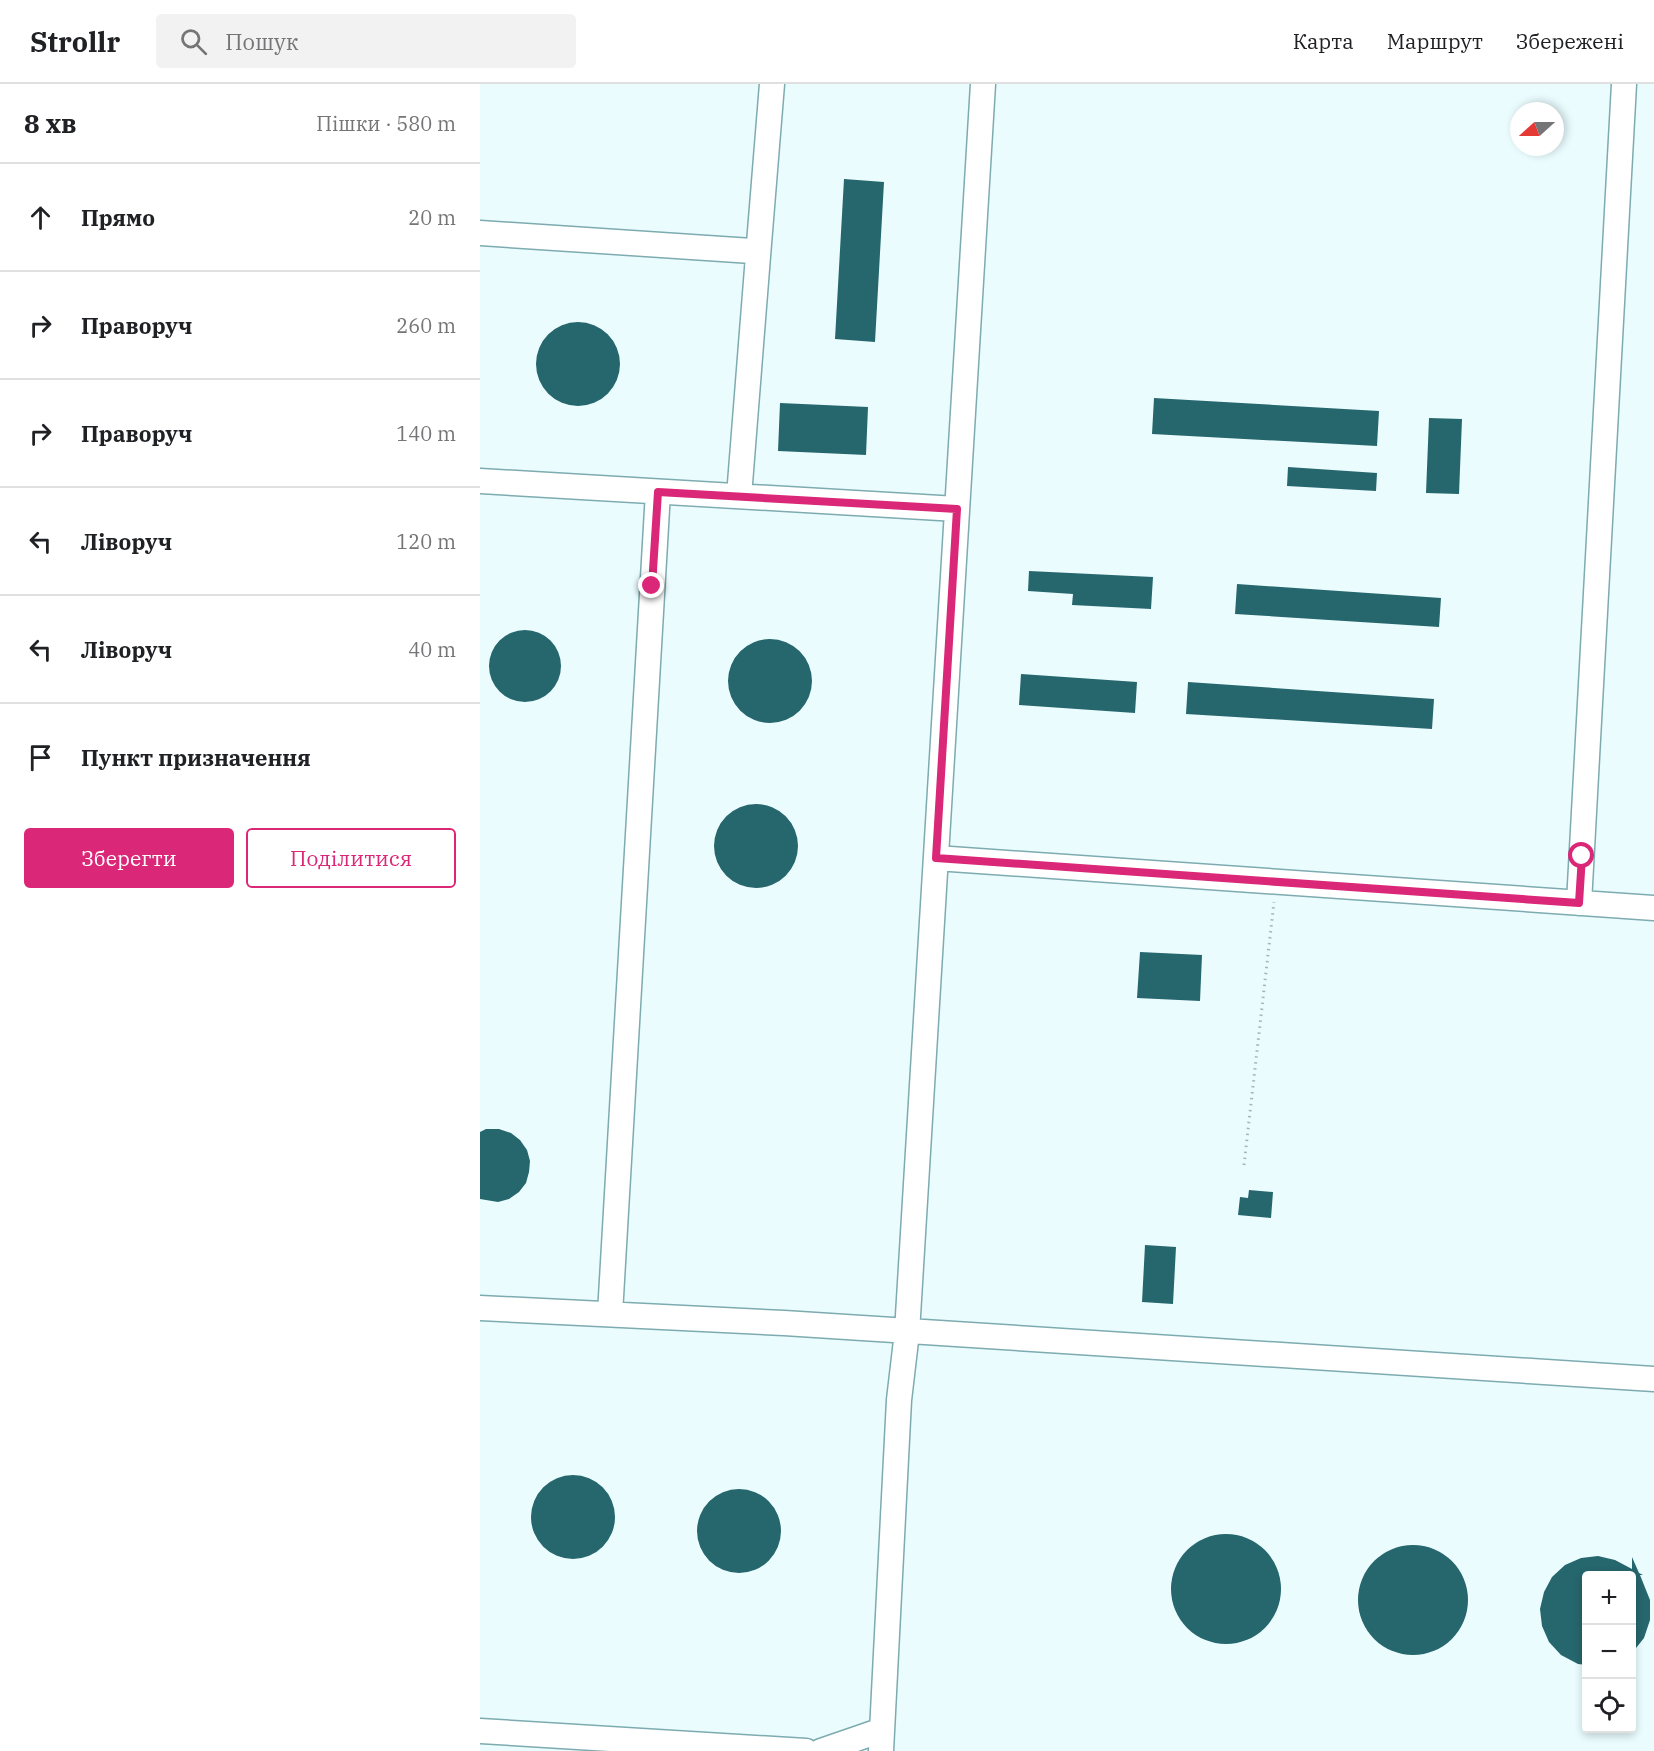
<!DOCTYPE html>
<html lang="uk">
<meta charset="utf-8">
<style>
body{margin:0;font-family:"IBM Plex Serif",serif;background:#f2f2f2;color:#202124}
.controls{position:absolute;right:18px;bottom:18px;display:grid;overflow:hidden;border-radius:6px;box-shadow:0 3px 9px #0003}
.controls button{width:54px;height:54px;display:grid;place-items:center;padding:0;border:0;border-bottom:2px solid #e0e0e0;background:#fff;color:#202124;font:30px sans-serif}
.compass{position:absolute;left:1030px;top:18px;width:54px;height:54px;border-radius:50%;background:#fff;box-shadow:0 3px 9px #0003;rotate:249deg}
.stop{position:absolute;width:18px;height:18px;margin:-14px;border:4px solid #db2777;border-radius:50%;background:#fff}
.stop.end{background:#db2777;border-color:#fff;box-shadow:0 2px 6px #0008}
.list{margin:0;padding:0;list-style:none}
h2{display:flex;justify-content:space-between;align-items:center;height:78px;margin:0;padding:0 24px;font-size:26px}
h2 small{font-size:20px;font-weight:400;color:#757577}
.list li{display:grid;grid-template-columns:39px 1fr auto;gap:18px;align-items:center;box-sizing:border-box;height:108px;padding:0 24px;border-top:2px solid #e0e0e0}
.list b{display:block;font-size:22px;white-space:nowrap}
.list em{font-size:20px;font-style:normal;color:#757577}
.actions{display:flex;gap:12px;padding:18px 24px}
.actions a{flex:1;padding:14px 0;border:2px solid #db2777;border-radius:6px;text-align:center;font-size:21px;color:#db2777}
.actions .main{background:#db2777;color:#fff}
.icon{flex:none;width:33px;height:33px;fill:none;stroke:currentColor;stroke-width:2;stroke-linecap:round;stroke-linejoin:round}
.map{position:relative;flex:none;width:1174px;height:1667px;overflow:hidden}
header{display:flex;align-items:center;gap:36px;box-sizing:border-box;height:84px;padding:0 30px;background:#fff;border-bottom:2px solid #e0e0e0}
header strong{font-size:28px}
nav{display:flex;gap:33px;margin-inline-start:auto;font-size:21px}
.search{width:420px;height:54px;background:#f2f2f2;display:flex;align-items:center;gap:15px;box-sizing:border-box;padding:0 21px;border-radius:6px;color:#757577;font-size:22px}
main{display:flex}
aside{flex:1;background:#fff}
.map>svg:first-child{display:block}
.building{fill:#26666d}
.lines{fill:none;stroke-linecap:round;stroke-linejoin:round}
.minor-casing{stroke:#7dabb0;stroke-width:27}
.path{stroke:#a4b6b8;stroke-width:3;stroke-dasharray:1.5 4.5;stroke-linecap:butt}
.minor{stroke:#fff;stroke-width:24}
.route{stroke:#db2777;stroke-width:8}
</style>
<header>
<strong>Strollr</strong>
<div class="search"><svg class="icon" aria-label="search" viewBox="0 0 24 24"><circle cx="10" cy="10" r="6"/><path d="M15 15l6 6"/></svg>Пошук</div>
<nav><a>Карта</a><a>Маршрут</a><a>Збережені</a></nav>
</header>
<main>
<aside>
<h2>8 хв<small>Пішки · 580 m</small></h2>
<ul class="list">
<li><svg class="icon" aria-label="ahead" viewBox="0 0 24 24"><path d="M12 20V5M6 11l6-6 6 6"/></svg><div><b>Прямо</b></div><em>20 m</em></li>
<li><svg class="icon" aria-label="right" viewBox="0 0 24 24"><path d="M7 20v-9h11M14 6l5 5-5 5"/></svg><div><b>Праворуч</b></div><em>260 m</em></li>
<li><svg class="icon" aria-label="right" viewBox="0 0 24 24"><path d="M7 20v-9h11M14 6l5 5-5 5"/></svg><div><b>Праворуч</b></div><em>140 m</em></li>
<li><svg class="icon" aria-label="left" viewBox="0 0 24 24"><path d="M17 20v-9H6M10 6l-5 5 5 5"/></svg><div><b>Ліворуч</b></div><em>120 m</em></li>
<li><svg class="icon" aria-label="left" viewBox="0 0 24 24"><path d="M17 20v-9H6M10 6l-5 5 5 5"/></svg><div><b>Ліворуч</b></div><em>40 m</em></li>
<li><svg class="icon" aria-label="arrive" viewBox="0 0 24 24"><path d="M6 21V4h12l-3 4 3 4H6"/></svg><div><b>Пункт призначення</b></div></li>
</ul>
<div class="actions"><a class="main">Зберегти</a><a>Поділитися</a></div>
</aside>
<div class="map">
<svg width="1174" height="1667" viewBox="0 0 1174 1667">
<rect width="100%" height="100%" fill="#eafcfe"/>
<path class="building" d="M364,95L404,98L395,258L355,255Z
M56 280a42 42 0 1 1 84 0a42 42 0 1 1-84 0Z
M674,314L899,327L897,362L672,350Z
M300,319L388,323L386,371L298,367Z
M949,334L982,335L979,410L946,409Z
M808,383L897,389L896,407L807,402Z
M549,487L673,493L671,525L592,521L593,510L548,507Z
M757,500L961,514L959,543L755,530Z
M9 582a36 36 0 1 1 72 0a36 36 0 1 1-72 0Z
M248 597a42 42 0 1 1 84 0a42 42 0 1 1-84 0Z
M541,590L657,598L655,629L539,621Z
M708,598L954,615L952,645L706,630Z
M234 762a42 42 0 1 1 84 0a42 42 0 1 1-84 0Z
M660,868L722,871L720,917L657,914Z
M6,1045H19L31,1049L40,1056L47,1066L50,1077L49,1088L46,1099L39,1108L29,1115L18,1118L0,1115V1048Z
M769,1106L793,1108L791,1134L758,1131L760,1113L768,1114Z
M665,1161L696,1163L693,1220L662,1218Z
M51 1433a42 42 0 1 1 84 0a42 42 0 1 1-84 0Z
M217 1447a42 42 0 1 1 84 0a42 42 0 1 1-84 0Z
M691 1505a55 55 0 1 1 110 0a55 55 0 1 1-110 0Z
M878 1516a55 55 0 1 1 110 0a55 55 0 1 1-110 0Z
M1118,1472L1135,1476L1152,1485V1473L1159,1489L1163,1491H1160L1170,1516V1536L1164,1554L1152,1569V1491H1107V1581L1098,1580L1081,1571L1069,1558L1062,1542L1060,1525L1064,1508L1072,1493L1085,1481L1101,1474Z"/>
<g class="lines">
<defs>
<path id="minor" d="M0,149L272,167L278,172L259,412
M278,172L292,0
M0,397L477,425
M456,774L1174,824
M1099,819L1144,0
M0,1224L304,1239L1174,1295
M130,1230L178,408
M0,1647L326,1667
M341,1667L402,1646
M401,1667L419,1316L427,1248L503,0"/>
</defs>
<use href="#minor" class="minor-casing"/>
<path class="path" d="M764,1081L794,818"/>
<use href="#minor" class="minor"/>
</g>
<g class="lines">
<path class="route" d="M172,502L178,408L477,425L456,774L1099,819L1102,772"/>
</g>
</svg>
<div class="controls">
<button>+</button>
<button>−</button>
<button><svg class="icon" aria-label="locate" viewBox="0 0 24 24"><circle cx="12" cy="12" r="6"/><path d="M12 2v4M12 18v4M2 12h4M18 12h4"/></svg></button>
</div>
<svg class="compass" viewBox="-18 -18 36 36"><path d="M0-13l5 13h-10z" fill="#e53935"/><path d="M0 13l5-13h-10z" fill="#757577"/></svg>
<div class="stop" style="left:1102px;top:772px"></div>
<div class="stop end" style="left:172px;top:502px"></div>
</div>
</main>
